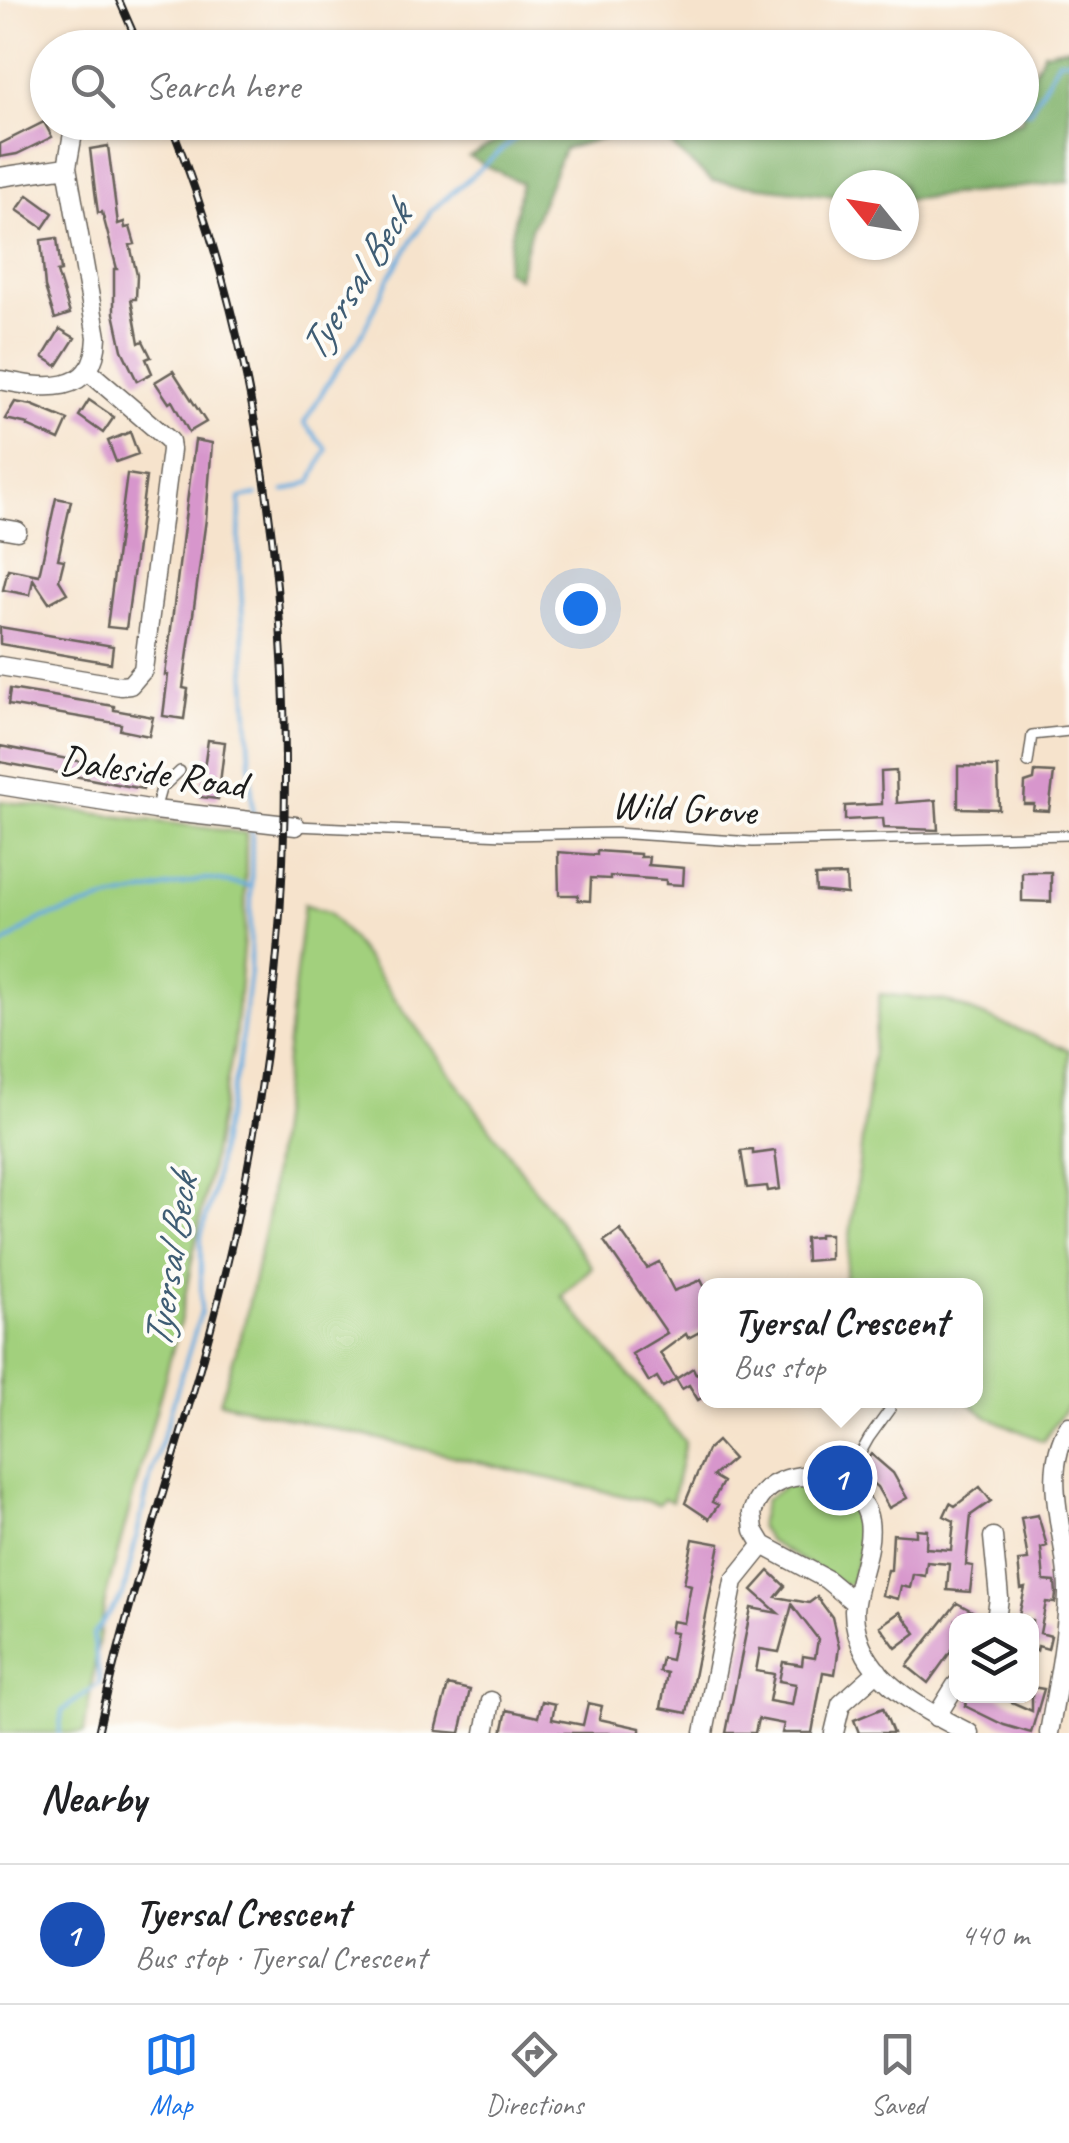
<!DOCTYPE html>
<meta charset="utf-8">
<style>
body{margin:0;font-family:Caveat,sans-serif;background:#f2f2f2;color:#202124}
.controls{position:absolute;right:30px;bottom:30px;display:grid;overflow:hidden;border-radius:20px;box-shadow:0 2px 8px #0004}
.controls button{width:90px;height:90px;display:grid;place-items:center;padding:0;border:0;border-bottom:2px solid #e0e0e0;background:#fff;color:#202124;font:50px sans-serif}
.compass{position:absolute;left:829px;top:170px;width:90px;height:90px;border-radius:50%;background:#fff;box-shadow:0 2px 8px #0004;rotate:300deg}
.you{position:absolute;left:580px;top:608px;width:35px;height:35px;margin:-25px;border:8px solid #fff;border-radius:50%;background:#1a73e8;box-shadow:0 0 0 15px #1a73e833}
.badge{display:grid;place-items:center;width:65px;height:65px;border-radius:50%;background:#1a73e8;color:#fff;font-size:32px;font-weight:700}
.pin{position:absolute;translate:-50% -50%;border:5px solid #fff;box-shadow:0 2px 10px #0006}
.popup{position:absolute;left:698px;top:1278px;width:285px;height:130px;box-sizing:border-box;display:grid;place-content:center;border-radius:20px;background:#fff;filter:drop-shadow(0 2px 8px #0005);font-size:32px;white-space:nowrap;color:#757577}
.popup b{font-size:38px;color:#202124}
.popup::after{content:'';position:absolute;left:50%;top:100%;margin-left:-20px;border:20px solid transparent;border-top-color:#fff}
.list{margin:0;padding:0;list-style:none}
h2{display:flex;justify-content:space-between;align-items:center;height:130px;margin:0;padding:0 40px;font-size:42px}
h2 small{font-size:32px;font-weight:400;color:#757577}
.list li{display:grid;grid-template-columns:65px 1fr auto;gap:30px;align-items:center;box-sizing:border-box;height:140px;padding:0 40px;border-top:2px solid #e0e0e0}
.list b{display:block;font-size:38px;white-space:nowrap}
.list p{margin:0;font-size:32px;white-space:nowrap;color:#757577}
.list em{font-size:32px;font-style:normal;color:#757577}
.icon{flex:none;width:55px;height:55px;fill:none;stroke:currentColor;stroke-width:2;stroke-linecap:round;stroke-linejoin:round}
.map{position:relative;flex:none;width:1069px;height:1733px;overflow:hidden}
.search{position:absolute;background:#fff;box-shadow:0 2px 8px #0004;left:30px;right:30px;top:30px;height:110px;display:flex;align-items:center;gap:25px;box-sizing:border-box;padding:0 35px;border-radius:55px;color:#757577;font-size:38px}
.sheet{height:270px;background:#fff}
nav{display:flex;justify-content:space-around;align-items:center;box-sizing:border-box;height:140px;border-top:2px solid #e0e0e0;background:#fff;font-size:28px;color:#757577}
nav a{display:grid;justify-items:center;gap:5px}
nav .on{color:#1a73e8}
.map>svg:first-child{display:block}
.green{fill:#a2d07d;stroke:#5f764c;stroke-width:2.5}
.forest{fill:#81b26c;stroke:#4e6744;stroke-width:2.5}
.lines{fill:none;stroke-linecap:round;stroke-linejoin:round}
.stream{stroke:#6aaddf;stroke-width:4}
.building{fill:#d796cc;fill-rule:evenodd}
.service-casing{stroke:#68625a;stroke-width:12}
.minor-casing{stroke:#68625a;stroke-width:21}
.service{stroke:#fff;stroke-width:9}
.minor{stroke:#fff;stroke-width:18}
.rail-casing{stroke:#1c1c1c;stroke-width:8}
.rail{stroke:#fdfcf7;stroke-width:4;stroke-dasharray:11;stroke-linecap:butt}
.labels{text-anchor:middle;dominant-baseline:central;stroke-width:8;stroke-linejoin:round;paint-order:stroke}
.street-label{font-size:40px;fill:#1c1c1c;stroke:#fdfcf7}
.water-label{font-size:42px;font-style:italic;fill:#3f5d74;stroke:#fdfcf7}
</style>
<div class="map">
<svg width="1069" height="1733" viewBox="0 0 1069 1733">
<rect width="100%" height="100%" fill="#fdfcf7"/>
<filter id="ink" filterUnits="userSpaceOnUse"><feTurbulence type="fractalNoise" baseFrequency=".01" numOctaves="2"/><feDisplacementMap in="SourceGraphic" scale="20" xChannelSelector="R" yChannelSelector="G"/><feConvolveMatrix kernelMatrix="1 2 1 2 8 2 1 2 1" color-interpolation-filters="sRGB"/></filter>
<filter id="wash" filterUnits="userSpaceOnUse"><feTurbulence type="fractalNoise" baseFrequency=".0048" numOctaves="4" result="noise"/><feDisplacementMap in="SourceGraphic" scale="40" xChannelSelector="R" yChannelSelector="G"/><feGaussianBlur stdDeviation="2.25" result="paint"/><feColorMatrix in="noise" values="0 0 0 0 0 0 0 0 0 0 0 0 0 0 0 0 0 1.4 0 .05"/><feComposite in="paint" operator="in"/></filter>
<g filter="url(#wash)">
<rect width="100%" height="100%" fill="#f6e3cc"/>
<path class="green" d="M0,801L246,833L245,927L234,1046L180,1322L105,1600L84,1733H0Z
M304,904L328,912L350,937L592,1267L562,1296L685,1442L672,1502L664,1498L659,1504L220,1402L244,1325L268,1214Z
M880,994L946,1001L1069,1050V1404L1043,1441L987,1417L966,1401L975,1400V1286L844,1285Z
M820,1483C876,1515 866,1529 851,1584L844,1585L770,1542L759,1526L765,1500L788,1484Z"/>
<path class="forest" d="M1069,47V182L904,200V185H844V197L712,181L678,152L665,136L605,137L564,149L531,229L518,278L505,270L521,183L469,157L530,123L1022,122V93L1044,52Z"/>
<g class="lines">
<path class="stream" d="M1022,110L1029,112L1059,60L1069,59
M801,122L845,126L854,122
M284,491L311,482L327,449L304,423L331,378L359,340L391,274L431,211L518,136L546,122
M253,814L239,549L240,498L257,495
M0,947L38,920L106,900L206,879L249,886
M59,1733L62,1711L100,1683L93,1635L123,1595L151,1475L201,1312V1236L213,1193L222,1135L238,1068L250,971L252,829"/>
</g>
<g id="blocks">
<path class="building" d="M44,122L52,137L17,154L0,157V144Z
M108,146L118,224L124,222L125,228L130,227L135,244L130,245L137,275L136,299H131L139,343L143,341L151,357L146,359L152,373L137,381L122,350L114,313V269H117L102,212L98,213L95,191L90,149Z
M28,195L53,213L43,228L17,210Z
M57,238L61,271L57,272L70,314L55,319L45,287L41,240Z
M60,329L75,338L57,366L43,357Z
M173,371L206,422L189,432L172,401L169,403L155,382Z
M89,400L114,417L103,433L79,416Z
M15,402L32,405L68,420L59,440L27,426L28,424L5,419Z
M130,432L138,454L116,462L108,441Z
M195,440L212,443L206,519L183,688L188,689L184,719L163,716L168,675H165L167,660Z
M127,474L146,477L126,629L107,627Z
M56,498L71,501L58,559L64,560L59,580L67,593L49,603L33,579L30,595L3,590L8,569L39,575Z
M0,627L113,646L111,663L0,644Z
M10,689L114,706V710L153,717L149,736L120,730L121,724L8,705Z
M208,740L225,742L218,799L200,797Z
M0,746L145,774L143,789L0,762Z
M958,766L998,767L999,809L958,808Z
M896,771L897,803L936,800L938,830L884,828L883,818L845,820V806L882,804L881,772Z
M1035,772L1054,773L1049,811L1033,810L1034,804H1024L1025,783L1034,780Z
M597,851L640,854V857H649L648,865L684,868L683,885L666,884V880L610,876V879L591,878L590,901L578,900V895H559L558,852L597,855Z
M1022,872H1051V902L1022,901Z
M846,875L847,894L816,891L815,876Z
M753,1150V1154L775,1151L780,1189L768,1191L767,1186L747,1188L741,1151Z
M620,1230L647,1268L659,1262L674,1291L701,1280L705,1288V1329L688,1338L686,1334L660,1353L676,1379L663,1387L657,1377L649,1382L632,1354L667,1333L604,1241Z
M819,1234H830V1259L806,1261L805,1238L819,1237Z
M693,1368L696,1374L705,1368V1396L698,1400L689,1385L682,1389L676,1379Z
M717,1441L733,1459L713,1476L723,1482L712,1502L718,1505L709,1519L685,1503L707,1450Z
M871,1454L893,1473L907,1498L889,1508L877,1487L859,1472Z
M980,1487L991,1501L971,1515L966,1565L973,1566L970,1592L947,1590L949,1564L927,1562L925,1576L913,1574L910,1588L901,1586L898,1599L882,1595L888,1570H891L893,1534L916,1536V1529L927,1530L926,1548L951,1550L954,1521L944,1516L950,1503L955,1506Z
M1038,1515L1047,1546L1041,1548L1044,1581L1055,1582L1056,1594L1055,1603L1046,1602L1040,1633L1051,1636L1048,1649L1038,1646L1037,1651H1032V1620H1018L1025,1588L1021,1589L1018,1561L1028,1560L1021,1518Z
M693,1539L720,1544L687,1713L661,1708L667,1673L659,1671L662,1658L671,1660L676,1633L670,1632L672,1621L684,1623L691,1585L684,1583Z
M769,1571L785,1586L776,1597L809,1603L817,1597L832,1617L839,1647L835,1674L823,1672L812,1733H782L784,1724L758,1719L755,1733H726L751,1608L778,1613L752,1590ZM792,1605L818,1639L815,1658L803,1656L802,1665L783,1662L779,1681L796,1684L792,1705L769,1701L774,1674L756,1671L760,1649L779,1652Z
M957,1603L974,1612L970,1620H956V1644L928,1683L907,1666Z
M900,1612L916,1633L896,1648L880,1626Z
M448,1685L470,1690L460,1733L436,1731Z
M1032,1687L1044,1689L1031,1733L1004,1725L965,1706L970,1696H998L1032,1711Z
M542,1701L555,1704L552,1719L583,1725L588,1703L602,1706L599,1719L640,1728V1733H502L507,1710L538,1717Z
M883,1708L893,1733H859L854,1720Z"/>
</g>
</g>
<g filter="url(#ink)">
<use href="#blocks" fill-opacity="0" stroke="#68625a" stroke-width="2.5"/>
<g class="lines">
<defs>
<path id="service" d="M1028,763L1032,735L1069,731
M155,810L161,789L180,771
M296,826L505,835L615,833L753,842L1069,835
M842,1486L869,1438L890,1409"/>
<path id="minor" d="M67,167L75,122
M0,177L67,167L97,337C95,399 41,388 0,380
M0,528L17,531
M0,666L121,686L130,685L143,670L171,450L170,441L87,370
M0,785L155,810L296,826
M993,1537L999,1598L996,1620
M855,1603L826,1579L763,1545L754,1530L752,1513C757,1497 766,1487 781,1481C798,1474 817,1475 834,1482C898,1509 857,1566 854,1611C854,1626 859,1642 866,1655C886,1691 933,1715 969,1733
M936,1717L956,1685
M485,1733L491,1701
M704,1733L734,1581L763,1545
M834,1733L841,1704L878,1671
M1049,1733C1057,1687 1067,1641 1068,1594C1069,1539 1038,1478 1069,1426"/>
</defs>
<use href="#service" class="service-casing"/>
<use href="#minor" class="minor-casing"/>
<use href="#service" class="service"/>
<use href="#minor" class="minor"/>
<defs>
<path id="rail" d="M119,0L140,48
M98,1733C135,1563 198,1400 235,1230C313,874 306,464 170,122"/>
</defs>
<use href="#rail" class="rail-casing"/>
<use href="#rail" class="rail"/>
</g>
</g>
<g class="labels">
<g class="street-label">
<text transform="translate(153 772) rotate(8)">Daleside Road</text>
<text transform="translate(684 808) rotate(3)">Wild Grove</text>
</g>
<g class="water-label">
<text transform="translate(355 282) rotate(-58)">Tyersal Beck</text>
<text transform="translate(170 1262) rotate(-81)">Tyersal Beck</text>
</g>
</g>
</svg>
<div class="controls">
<button><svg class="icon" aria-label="layers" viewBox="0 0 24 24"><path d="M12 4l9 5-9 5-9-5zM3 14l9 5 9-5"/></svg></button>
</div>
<svg class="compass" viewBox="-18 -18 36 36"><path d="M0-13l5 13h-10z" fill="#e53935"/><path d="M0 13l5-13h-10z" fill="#757577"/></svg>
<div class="you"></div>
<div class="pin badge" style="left:840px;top:1478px;background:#1a4fb4">1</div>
<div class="popup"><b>Tyersal Crescent</b>Bus stop</div>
<div class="search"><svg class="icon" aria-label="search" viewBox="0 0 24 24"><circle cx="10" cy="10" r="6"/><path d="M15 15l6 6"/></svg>Search here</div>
</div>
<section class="sheet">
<h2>Nearby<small></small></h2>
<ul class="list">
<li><span class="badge" style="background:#1a4fb4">1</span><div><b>Tyersal Crescent</b><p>Bus stop · Tyersal Crescent</p></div><em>440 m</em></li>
</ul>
</section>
<nav>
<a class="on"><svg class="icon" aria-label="map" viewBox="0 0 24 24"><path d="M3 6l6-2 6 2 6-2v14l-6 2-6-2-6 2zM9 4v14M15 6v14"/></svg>Map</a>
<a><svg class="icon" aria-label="directions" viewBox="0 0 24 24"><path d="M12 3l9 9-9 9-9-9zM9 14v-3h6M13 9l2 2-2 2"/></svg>Directions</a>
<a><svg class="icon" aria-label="saved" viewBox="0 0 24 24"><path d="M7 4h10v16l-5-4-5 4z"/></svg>Saved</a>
</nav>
